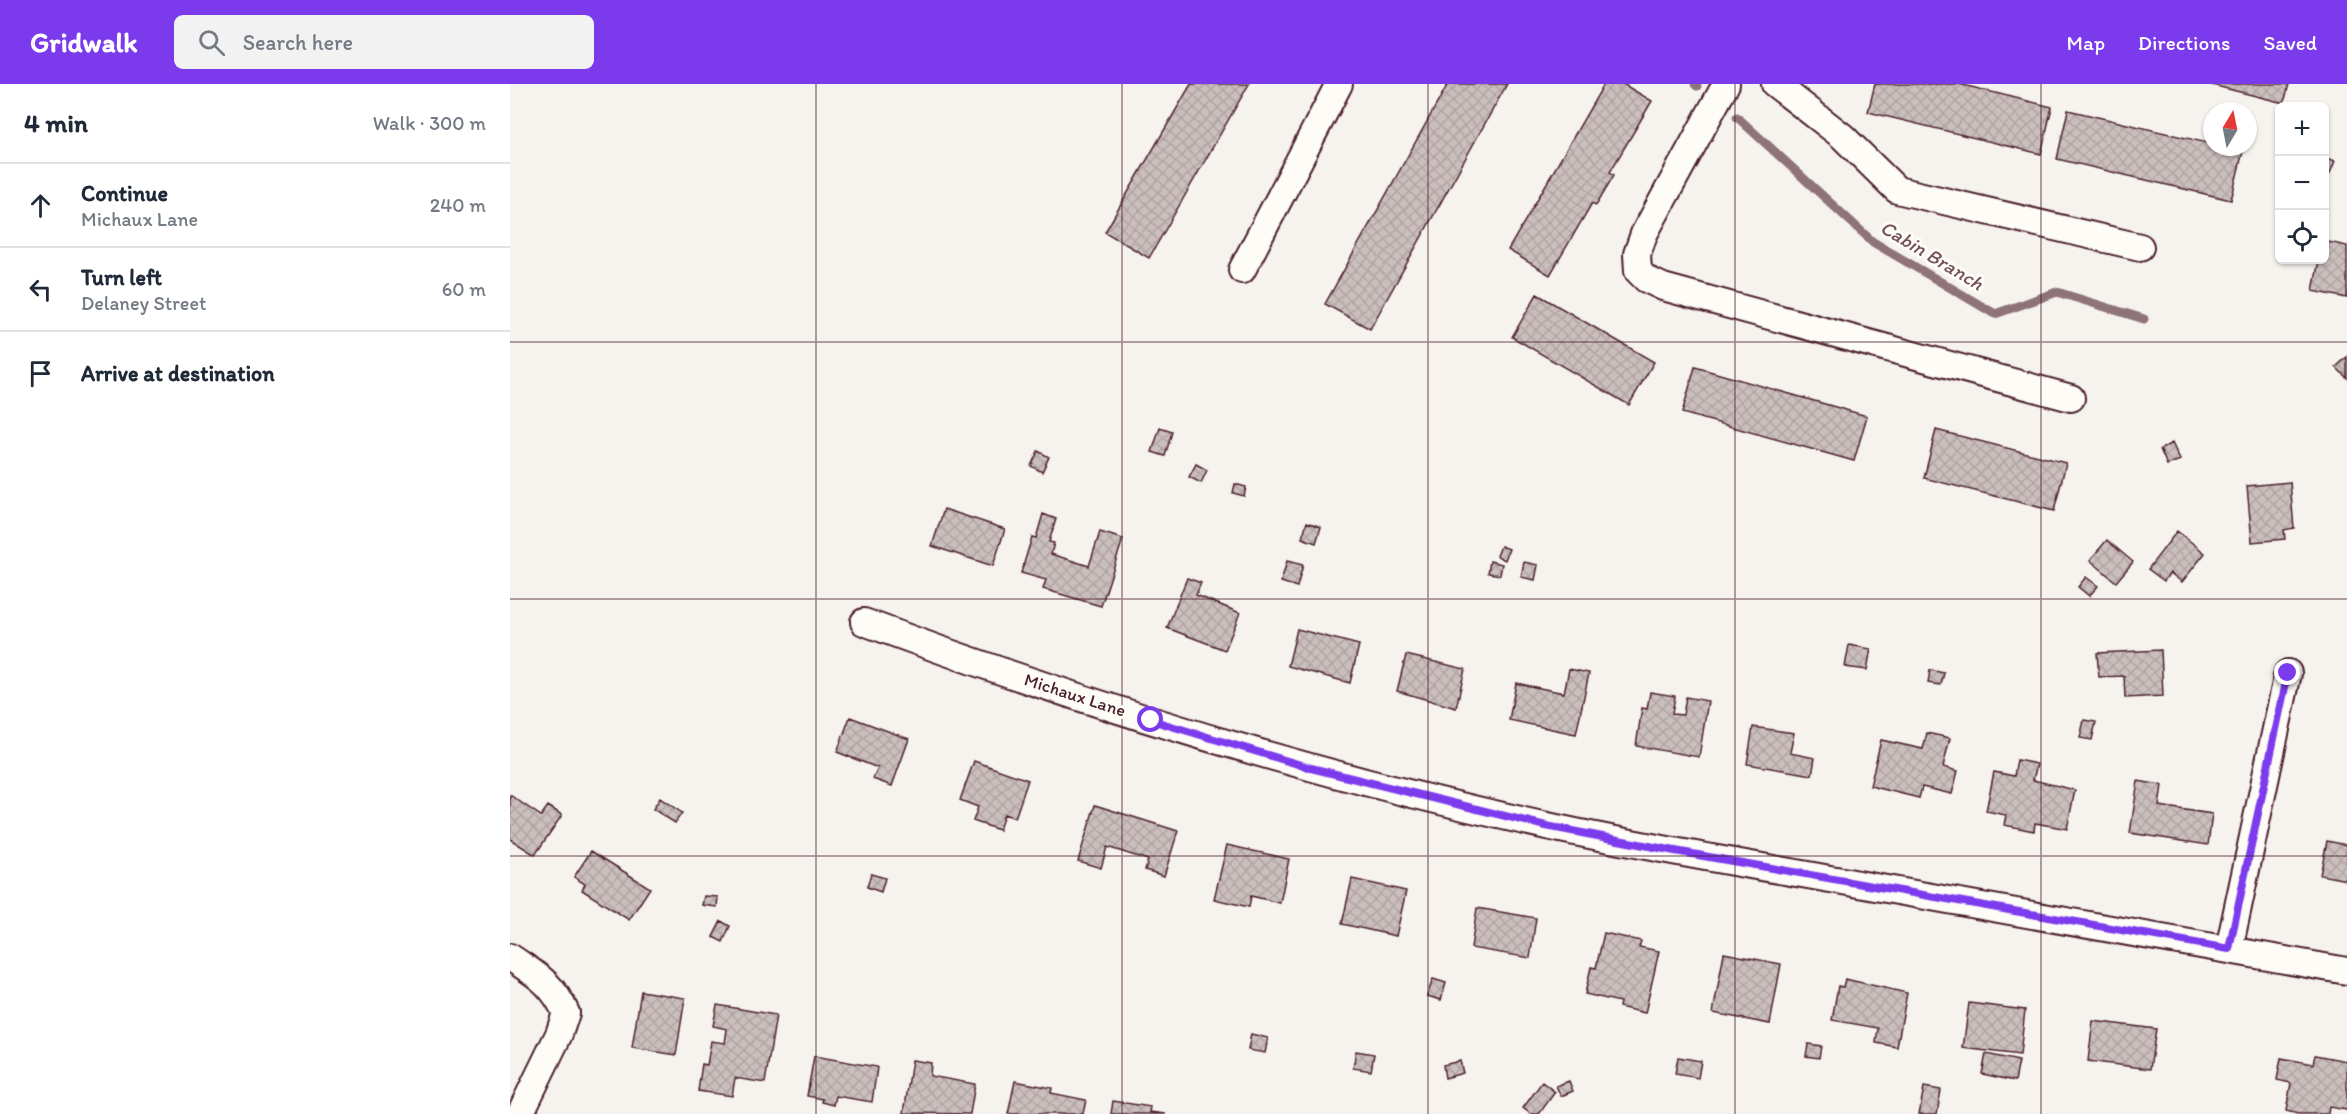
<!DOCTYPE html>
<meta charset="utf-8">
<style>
body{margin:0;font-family:Itim,sans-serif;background:#f2f2f3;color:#1f2937}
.controls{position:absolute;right:18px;top:18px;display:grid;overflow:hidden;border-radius:9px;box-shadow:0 2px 4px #0004}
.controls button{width:54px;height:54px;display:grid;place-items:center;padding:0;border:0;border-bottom:2px solid #e0e1e3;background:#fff;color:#1f2937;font:30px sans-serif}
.compass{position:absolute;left:1693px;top:18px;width:54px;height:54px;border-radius:50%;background:#fff;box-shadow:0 2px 4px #0004;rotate:10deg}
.stop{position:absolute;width:18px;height:18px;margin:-14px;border:4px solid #7c3aed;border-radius:50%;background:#fff}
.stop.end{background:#7c3aed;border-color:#fff;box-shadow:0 2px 6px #0008}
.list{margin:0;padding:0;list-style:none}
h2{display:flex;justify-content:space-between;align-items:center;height:78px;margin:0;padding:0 24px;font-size:26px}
h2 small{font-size:20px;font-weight:400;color:#747a83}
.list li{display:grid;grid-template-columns:39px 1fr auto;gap:18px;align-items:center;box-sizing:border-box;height:84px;padding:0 24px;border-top:2px solid #e0e1e3}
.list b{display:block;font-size:22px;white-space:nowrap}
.list p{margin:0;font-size:20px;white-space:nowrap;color:#747a83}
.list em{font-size:20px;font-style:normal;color:#747a83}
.icon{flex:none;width:33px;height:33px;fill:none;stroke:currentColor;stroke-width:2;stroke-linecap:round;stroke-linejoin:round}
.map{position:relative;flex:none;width:1837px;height:1030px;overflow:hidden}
header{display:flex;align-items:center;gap:36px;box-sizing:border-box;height:84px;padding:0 30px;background:#7c3aed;color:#fff}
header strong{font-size:28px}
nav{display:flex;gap:33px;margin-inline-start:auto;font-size:21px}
.search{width:420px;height:54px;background:#f2f2f3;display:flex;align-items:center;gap:15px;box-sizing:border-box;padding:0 21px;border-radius:9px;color:#747a83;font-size:22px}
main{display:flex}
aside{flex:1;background:#fff}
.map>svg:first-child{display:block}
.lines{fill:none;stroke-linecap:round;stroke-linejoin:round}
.stream{stroke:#8e7378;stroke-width:9}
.building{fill:url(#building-cross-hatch);stroke:#4a1f2b;stroke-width:1.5}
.minor-casing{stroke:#4a1f2b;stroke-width:30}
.minor{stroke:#fdfcf7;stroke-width:26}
.route{stroke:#7c3aed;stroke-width:8}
.grid{fill:none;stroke:#4a1f2b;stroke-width:1.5;stroke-opacity:0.55}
.labels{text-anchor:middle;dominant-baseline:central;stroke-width:6;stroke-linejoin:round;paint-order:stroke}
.street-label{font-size:18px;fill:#4a1f2b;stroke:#fdfcf7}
.water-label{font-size:20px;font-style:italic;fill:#725058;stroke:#fdfcf7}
</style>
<header>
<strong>Gridwalk</strong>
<div class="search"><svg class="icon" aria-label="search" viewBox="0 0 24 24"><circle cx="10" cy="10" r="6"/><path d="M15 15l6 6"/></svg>Search here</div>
<nav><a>Map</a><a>Directions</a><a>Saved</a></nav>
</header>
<main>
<aside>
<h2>4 min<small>Walk · 300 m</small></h2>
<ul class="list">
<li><svg class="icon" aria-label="ahead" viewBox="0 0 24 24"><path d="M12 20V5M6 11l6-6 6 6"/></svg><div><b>Continue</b><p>Michaux Lane</p></div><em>240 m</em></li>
<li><svg class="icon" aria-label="left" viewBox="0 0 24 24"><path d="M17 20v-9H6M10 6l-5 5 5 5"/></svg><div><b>Turn left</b><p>Delaney Street</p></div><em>60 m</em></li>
<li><svg class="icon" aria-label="arrive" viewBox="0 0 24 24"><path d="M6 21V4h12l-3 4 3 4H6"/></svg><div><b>Arrive at destination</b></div></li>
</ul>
</aside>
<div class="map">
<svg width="1837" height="1030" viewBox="0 0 1837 1030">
<defs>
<pattern id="building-cross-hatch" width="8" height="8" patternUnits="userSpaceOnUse" patternTransform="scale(1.5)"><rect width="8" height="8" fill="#cbbfbe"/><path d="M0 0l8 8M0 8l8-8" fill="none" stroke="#b0a4a3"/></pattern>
</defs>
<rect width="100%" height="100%" fill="#f6f3ef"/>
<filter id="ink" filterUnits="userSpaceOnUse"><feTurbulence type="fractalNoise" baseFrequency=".0167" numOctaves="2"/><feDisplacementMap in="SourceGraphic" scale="12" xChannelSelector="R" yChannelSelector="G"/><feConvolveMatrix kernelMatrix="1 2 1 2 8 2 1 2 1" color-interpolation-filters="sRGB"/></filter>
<g filter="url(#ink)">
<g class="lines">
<path class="stream" d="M1185,0L1187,2
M1227,33L1363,158L1485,230L1547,208L1634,235"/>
</g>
<path class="building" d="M681,0H739L639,174L595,148Z
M938,0H997L860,245L815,220Z
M1094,0H1113L1142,17L1100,88L1104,91L1086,121L1082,119L1040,191L998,166Z
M1365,0H1449L1542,23L1531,70L1358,28Z
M1698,0H1779L1774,19Z
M1558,26L1702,60V63H1715L1733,67L1721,116L1547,75Z
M1814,73L1825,77L1820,89L1814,87Z
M1814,157L1837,162V214L1803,207L1809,176H1814Z
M1027,210L1144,278L1119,321L1002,253Z
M1837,273V294L1826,283Z
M1185,283L1357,332L1344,377L1172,329Z
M650,344L662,348L655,372L642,368Z
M1426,346L1556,379L1544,427L1414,394Z
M1662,359L1670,376L1657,381L1650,365Z
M528,367L539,373L532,388L521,382Z
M686,380L697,386L691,399L679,393Z
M1780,398L1784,444L1774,446L1775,455L1742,458L1737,402Z
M725,400L736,403L734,412L723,409Z
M434,425L495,445L483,482L422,462Z
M533,430L546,435L539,458L544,459L541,470L579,482L590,448L613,455L591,522L533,505L536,496L511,489L522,453L526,454Z
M797,438L811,443L806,459L792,454Z
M1667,447L1695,469L1672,498L1660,489L1654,497L1638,485Z
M1597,456L1623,478L1606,498L1580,476Z
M991,462L999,465L995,476L987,472Z
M777,477L793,481L787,503L771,498Z
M980,477L992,480L990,491L978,489Z
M1014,478L1028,481L1025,496L1011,493Z
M1576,493L1588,502L1579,512L1568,503Z
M677,494L691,499L686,511L730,529L715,566L657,544Z
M787,545L849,561L840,599L778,582Z
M1339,561L1361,565L1357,586L1335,583Z
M1651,566L1653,612L1615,614L1614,592L1589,593L1587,569Z
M896,571L955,585L946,624L887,607Z
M1059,585L1079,589L1066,650L999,636L1006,599L1054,609Z
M1420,586L1434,589L1431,601L1418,599Z
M1140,608L1165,612L1162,630L1173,631L1176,613L1198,617L1189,673L1126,662L1132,624L1137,625Z
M340,633L399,655L382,702L363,695L368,684L327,668Z
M1574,636L1586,638L1582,656L1570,654Z
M1243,643L1284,649L1280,669L1305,674L1302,691L1237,680Z
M1417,649L1440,654L1433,683L1448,687L1442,710L1412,703L1409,714L1360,702L1371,656L1413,665Z
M1507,676L1527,680L1523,696L1565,706L1557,745L1525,739L1524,747L1494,741L1496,731L1476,727L1484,688L1504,692Z
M464,677L518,696L505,734L494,730L489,746L463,737L468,723L450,716Z
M1628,697L1652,701L1649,722L1702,730L1698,761L1620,749Z
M0,711L31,732L38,722L52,731L25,771L0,755Z
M150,714L172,729L165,739L143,725Z
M585,721L668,747L654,792L635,786L638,776L597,763L591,784L568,777Z
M1817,757L1837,761V796L1810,791Z
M717,761L779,775L770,819L741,812L739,823L704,815Z
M81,767L140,804L119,836L72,806L75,800L64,793Z
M361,790L375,794L371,808L357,803Z
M842,795L896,807L886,852L832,840Z
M194,812L208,813L207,823L192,821Z
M967,824L1026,834L1020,874L961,864Z
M211,837L220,842L213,858L203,853Z
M1094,849L1131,857L1129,863L1149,867L1135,929L1109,923L1110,918L1075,910L1081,883L1086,884Z
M1214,869L1271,880L1260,940L1203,929Z
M923,895L936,899L931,916L917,912Z
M1335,895L1397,909L1387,963L1366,959L1368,944L1322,936L1328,902L1333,903Z
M131,907L175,914L166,971L122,964Z
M1459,919L1515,926L1510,971L1453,964Z
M207,921L266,931L255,999L225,994L222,1012L188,1007L192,980L197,981L201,957L215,959L217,945L203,942Z
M1583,937L1646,945L1640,985L1578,977Z
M741,950L758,954L755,969L738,966Z
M1298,960L1311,962L1309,974L1296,972Z
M846,967L864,970L861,987L843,984Z
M1476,970L1509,977L1505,997L1472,990Z
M1805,971L1837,977V1026L1819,1023L1818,1030H1788L1776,1027L1781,999L1767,996L1771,974L1803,980Z
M304,972L367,983L362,1018L326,1012L324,1021L312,1018L313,1015L297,1012Z
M1168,973L1191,977L1188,994L1165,990Z
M402,976L421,979L420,992L465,1000L460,1030L394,1029Z
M950,977L953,989L935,994L933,981Z
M505,997L542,1004L541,1009L576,1016L573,1030H498Z
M1059,997L1063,1007L1051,1012L1046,1002Z
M1032,998L1045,1008L1029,1030H1021L1013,1024Z
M1414,1003L1431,1006L1427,1030H1409Z
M603,1017L641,1023L640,1028L656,1030H601Z"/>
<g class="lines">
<defs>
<path id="minor" d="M1216,0L1134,150L1127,170L1128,187L1136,195L1153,203L1561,314
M1265,0L1332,52L1387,106L1630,163
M732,186L829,0
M354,538C577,621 805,691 1037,742C1142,765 1248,782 1354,801C1515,829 1676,857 1837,887
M1719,865L1778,589
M0,873C26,891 42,898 56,929L49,950L10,1030"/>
</defs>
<use href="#minor" class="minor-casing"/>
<use href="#minor" class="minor"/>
</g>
</g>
<g class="lines" filter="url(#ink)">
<path class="route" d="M641,636L801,684L1036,742L1165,767L1719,865L1778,589"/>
</g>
<path class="grid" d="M306,0V1030M612,0V1030M918,0V1030M1225,0V1030M1531,0V1030M0,258H1837M0,515H1837M0,772H1837"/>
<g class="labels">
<g class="street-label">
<text transform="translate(565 611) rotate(18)">Michaux Lane</text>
</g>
<g class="water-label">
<text transform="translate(1422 171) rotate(31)">Cabin Branch</text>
</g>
</g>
</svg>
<div class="controls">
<button>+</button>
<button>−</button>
<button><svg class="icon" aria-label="locate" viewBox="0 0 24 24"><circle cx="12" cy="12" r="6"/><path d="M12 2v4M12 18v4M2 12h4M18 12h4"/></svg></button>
</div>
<svg class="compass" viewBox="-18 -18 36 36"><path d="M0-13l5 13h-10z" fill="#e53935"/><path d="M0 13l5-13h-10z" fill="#747a83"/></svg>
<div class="stop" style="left:641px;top:636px"></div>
<div class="stop end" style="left:1778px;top:589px"></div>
</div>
</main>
